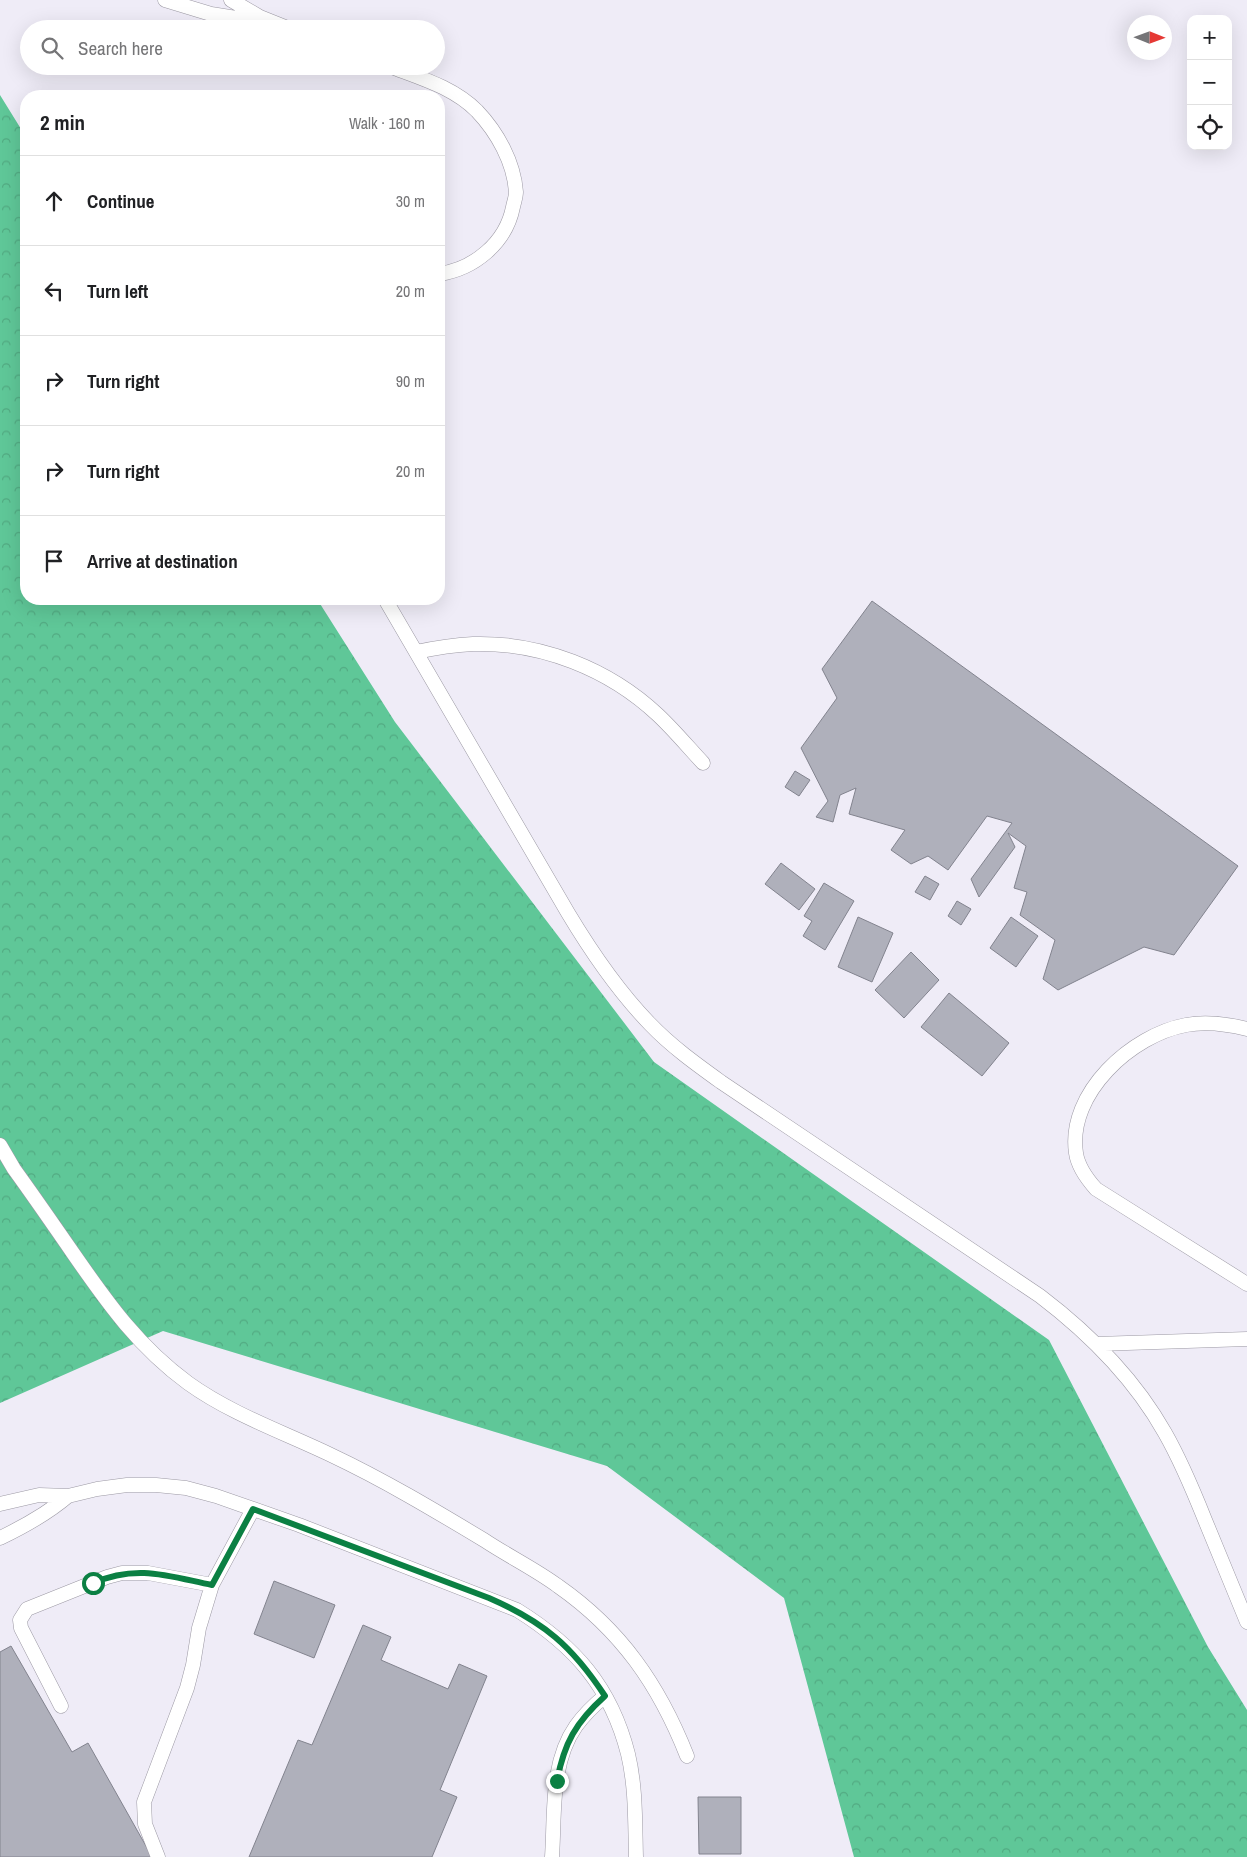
<!DOCTYPE html>
<meta charset="utf-8">
<style>
body{margin:0;font-family:"Archivo Narrow",sans-serif;background:#f6f6f6;color:#202124}
.controls{position:absolute;right:15px;top:15px;display:grid;overflow:hidden;border-radius:10px;box-shadow:0 5px 20px #0002}
.controls button{width:45px;height:45px;display:grid;place-items:center;padding:0;border:0;border-bottom:1px solid #e0e0e0;background:#fff;color:#202124;font:25px sans-serif}
.compass{position:absolute;left:1127px;top:15px;width:45px;height:45px;border-radius:50%;background:#fff;box-shadow:0 5px 20px #0002;rotate:91deg}
.stop{position:absolute;width:15px;height:15px;margin:-11px;border:4px solid #0b8043;border-radius:50%;background:#fff}
.stop.end{background:#0b8043;border-color:#fff;box-shadow:0 1px 5px #0008}
.list{margin:0;padding:0;list-style:none}
h2{display:flex;justify-content:space-between;align-items:center;height:65px;margin:0;padding:0 20px;font-size:21px}
h2 small{font-size:16px;font-weight:400;color:#757577}
.list li{display:grid;grid-template-columns:32px 1fr auto;gap:15px;align-items:center;box-sizing:border-box;height:90px;padding:0 20px;border-top:1px solid #e0e0e0}
.list b{display:block;font-size:19px;white-space:nowrap}
.list em{font-size:16px;font-style:normal;color:#757577}
.icon{flex:none;width:28px;height:28px;fill:none;stroke:currentColor;stroke-width:2;stroke-linecap:round;stroke-linejoin:round}
.map{position:relative;flex:none;width:1247px;height:1857px;overflow:hidden}
.search{position:absolute;background:#fff;box-shadow:0 5px 20px #0002;left:20px;top:20px;width:425px;height:55px;display:flex;align-items:center;gap:12px;box-sizing:border-box;padding:0 18px;border-radius:28px;color:#757577;font-size:19px}
.panel{position:absolute;background:#fff;box-shadow:0 5px 20px #0002;left:20px;top:90px;width:425px;height:515px;border-radius:20px}
.map>svg:first-child{display:block}
.forest{fill:url(#forest-crowns)}
.building{fill:#afb0bb;stroke:#82838e}
.lines{fill:none;stroke-linecap:round;stroke-linejoin:round}
.lane-casing{stroke:#9c99a4;stroke-width:15}
.lane{stroke:#fff;stroke-width:14}
.route{stroke:#0b8043;stroke-width:6}
</style>
<div class="map">
<svg width="1247" height="1857" viewBox="0 0 1247 1857">
<defs>
<pattern id="forest-crowns" width="20" height="18" patternUnits="userSpaceOnUse" patternTransform="scale(1.25)"><rect width="20" height="18" fill="#5fc798"/><path d="M2 6a3 3 0 1 1 6 0M12 15a3 3 0 1 1 6 0" fill="none" stroke="#52aa82"/></pattern>
</defs>
<rect width="100%" height="100%" fill="#efecf7"/>
<path class="forest" d="M0,95L26,137V599H317L395,722L654,1062L1049,1340L1208,1647L1247,1710V1857H854L784,1598L607,1466L163,1331L0,1403Z"/>
<path class="building" d="M872,601L1238,866L1174,955L1144,947L1058,990L1043,979L1055,940L1020,915L1027,892L1014,888L1026,846L1008,833L1015,847L979,897L971,879L1012,823L987,816L948,870L928,856L911,864L891,850L905,830L849,814L856,788L840,795L833,822L816,817L828,801L801,748L837,698L822,669Z
M795,771L810,780L799,796L785,787Z
M781,863L815,889L799,910L765,884Z
M925,876L939,884L930,900L915,892Z
M824,883L854,901L825,950L803,936L812,921L804,916Z
M957,901L971,909L961,925L948,916Z
M858,917L893,933L872,982L838,967Z
M1011,917L1038,936L1016,967L990,948Z
M911,952L939,980L904,1018L875,990Z
M949,993L1009,1043L982,1076L921,1027Z
M274,1581L335,1605L314,1658L254,1634Z
M363,1625L391,1637L381,1660L448,1689L459,1664L487,1676L440,1790L457,1797L432,1857H249L298,1740L312,1745Z
M11,1646L72,1752L88,1743L151,1855V1857H0V1652Z
M698,1797H741V1854H699Z"/>
<g class="lines">
<defs>
<path id="lane" d="M165,0L211,14L236,18L260,17
M231,0L260,17L290,29
M389,66C420,78 453,87 477,111C497,132 514,162 516,192C516,197 514,202 513,207C506,243 474,269 439,274
M385,599L568,913C592,953 617,990 650,1024C671,1046 696,1064 721,1082L1040,1296C1090,1334 1134,1378 1165,1433C1181,1461 1193,1490 1205,1520C1219,1554 1233,1588 1247,1622
M416,652C435,648 454,645 473,644C541,642 609,669 658,715C674,730 688,747 703,763
M1247,1029C1227,1024 1207,1021 1186,1025C1132,1035 1067,1093 1076,1153C1078,1167 1087,1179 1096,1189L1247,1284
M0,1145L14,1169C35,1198 55,1227 75,1256C109,1305 139,1347 188,1383C231,1414 283,1432 331,1455C384,1480 434,1510 484,1540C508,1556 535,1569 558,1586C621,1630 659,1685 687,1756
M1097,1344L1247,1339
M0,1504L39,1495L68,1496L97,1489L127,1485H156L186,1488L216,1496L299,1525L517,1610C575,1646 611,1687 628,1754C636,1787 635,1823 636,1857
M0,1538C25,1526 47,1514 68,1496
M61,1706L21,1628L20,1620L27,1609L107,1577L122,1573H148L212,1585
M158,1857L145,1824L144,1802L187,1688L193,1665L199,1628L212,1585L253,1509
M552,1857C555,1814 550,1763 576,1726C584,1715 594,1705 605,1696"/>
</defs>
<use href="#lane" class="lane-casing"/>
<use href="#lane" class="lane"/>
</g>
<g class="lines">
<path class="route" d="M93,1583C137,1564 168,1576 212,1585L253,1509L489,1598C544,1622 572,1646 605,1696C576,1722 564,1743 557,1781"/>
</g>
</svg>
<div class="controls">
<button>+</button>
<button>−</button>
<button><svg class="icon" aria-label="locate" viewBox="0 0 24 24"><circle cx="12" cy="12" r="6"/><path d="M12 2v4M12 18v4M2 12h4M18 12h4"/></svg></button>
</div>
<svg class="compass" viewBox="-18 -18 36 36"><path d="M0-13l5 13h-10z" fill="#e53935"/><path d="M0 13l5-13h-10z" fill="#757577"/></svg>
<div class="stop" style="left:93px;top:1583px"></div>
<div class="stop end" style="left:557px;top:1781px"></div>
<div class="search"><svg class="icon" aria-label="search" viewBox="0 0 24 24"><circle cx="10" cy="10" r="6"/><path d="M15 15l6 6"/></svg>Search here</div>
<section class="panel">
<h2>2 min<small>Walk · 160 m</small></h2>
<ul class="list">
<li><svg class="icon" aria-label="ahead" viewBox="0 0 24 24"><path d="M12 20V5M6 11l6-6 6 6"/></svg><div><b>Continue</b></div><em>30 m</em></li>
<li><svg class="icon" aria-label="left" viewBox="0 0 24 24"><path d="M17 20v-9H6M10 6l-5 5 5 5"/></svg><div><b>Turn left</b></div><em>20 m</em></li>
<li><svg class="icon" aria-label="right" viewBox="0 0 24 24"><path d="M7 20v-9h11M14 6l5 5-5 5"/></svg><div><b>Turn right</b></div><em>90 m</em></li>
<li><svg class="icon" aria-label="right" viewBox="0 0 24 24"><path d="M7 20v-9h11M14 6l5 5-5 5"/></svg><div><b>Turn right</b></div><em>20 m</em></li>
<li><svg class="icon" aria-label="arrive" viewBox="0 0 24 24"><path d="M6 21V4h12l-3 4 3 4H6"/></svg><div><b>Arrive at destination</b></div></li>
</ul>
</section>
</div>
